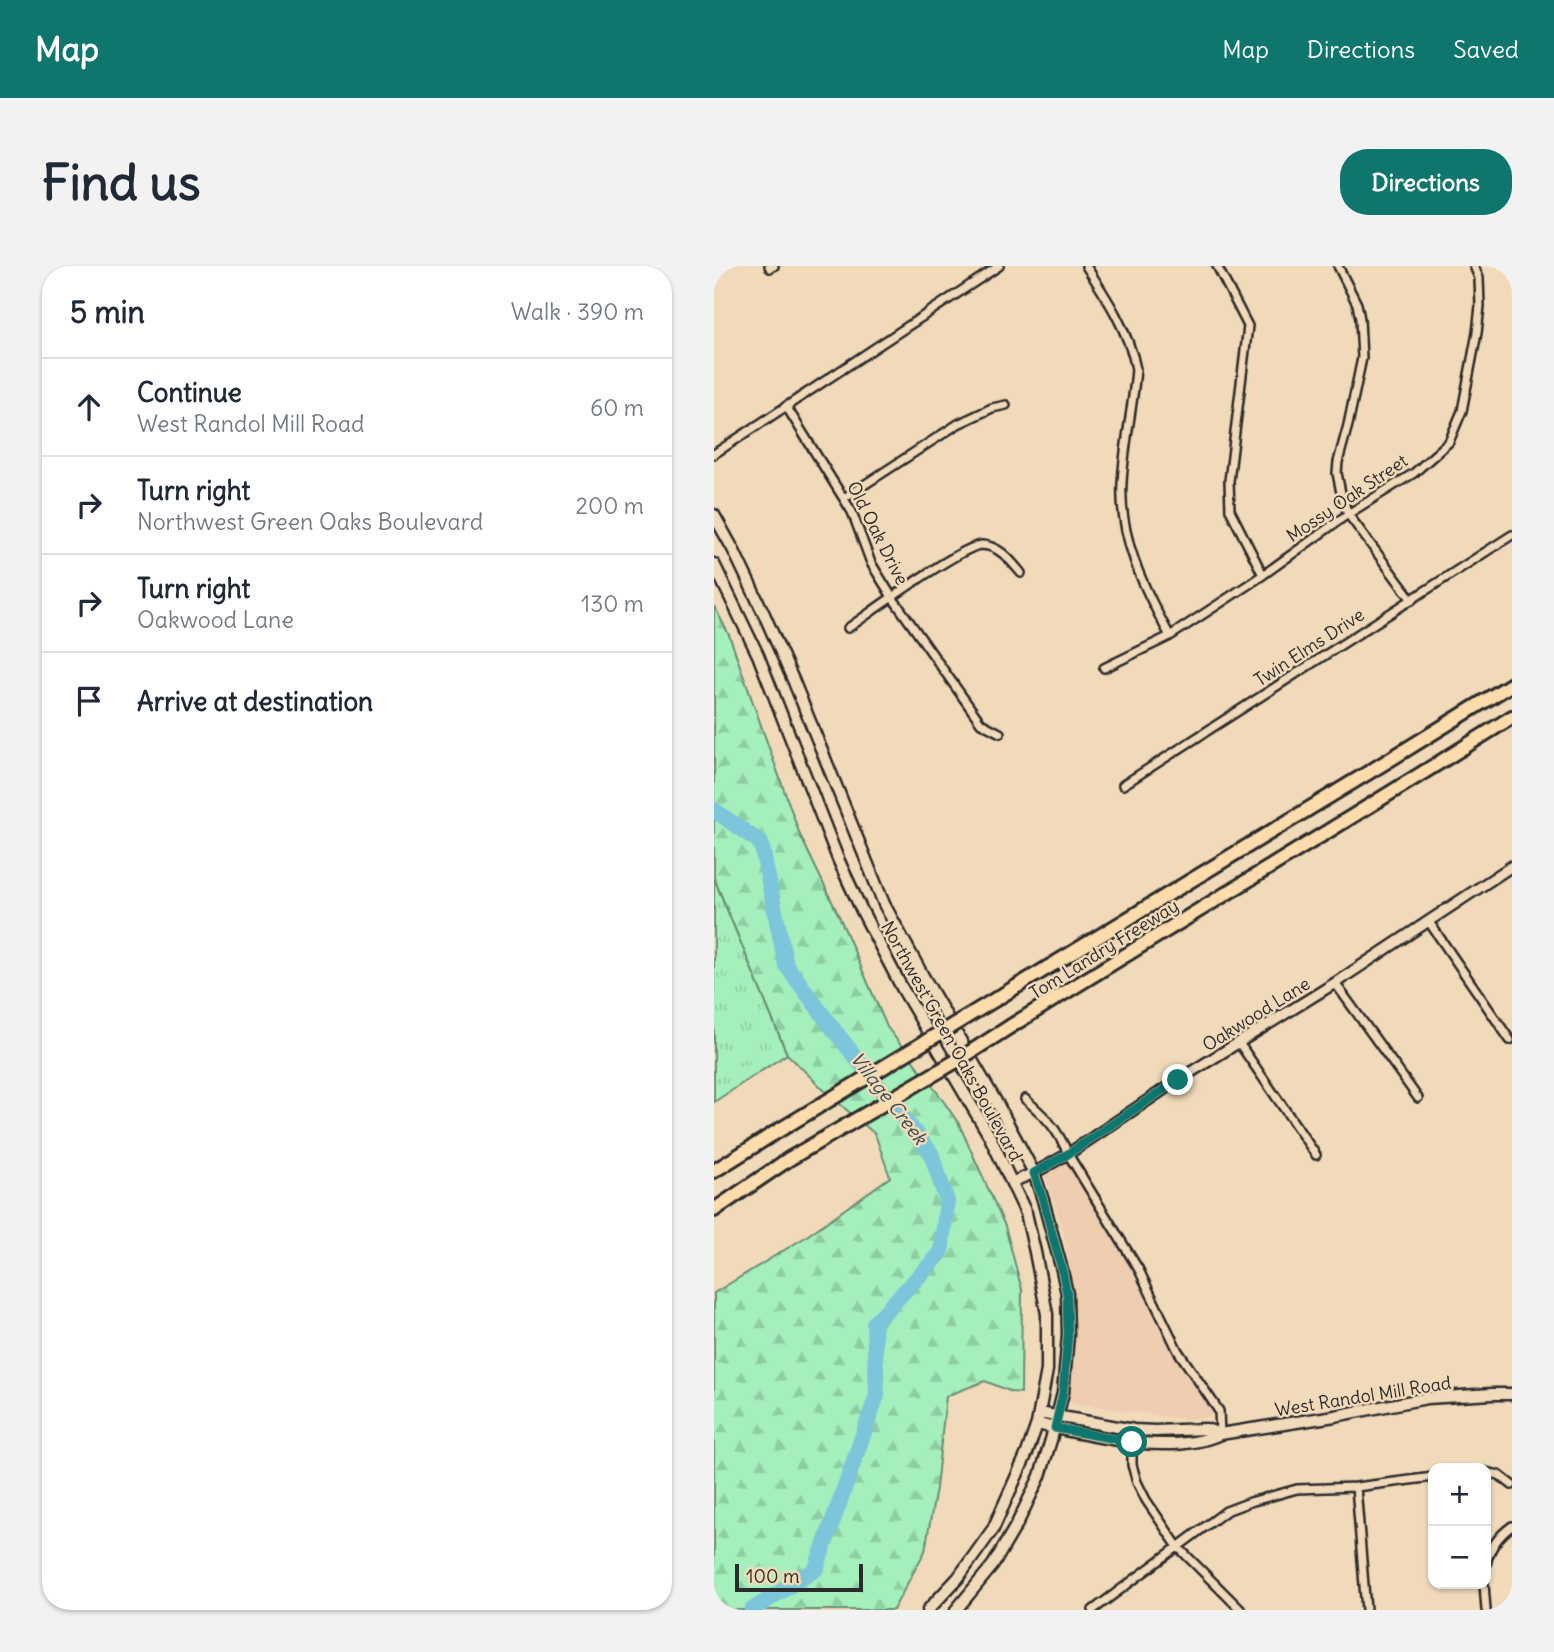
<!DOCTYPE html>
<meta charset="utf-8">
<style>
body{margin:0;font-family:Delius,sans-serif;background:#f2f2f3;color:#1f2937}
.controls{position:absolute;right:21px;bottom:21px;display:grid;overflow:hidden;border-radius:14px;box-shadow:0 2px 5px #0004}
.controls button{width:63px;height:63px;display:grid;place-items:center;padding:0;border:0;border-bottom:2px solid #e0e1e3;background:#fff;color:#1f2937;font:35px sans-serif}
.scale{position:absolute;left:21px;bottom:18px;width:128px;box-sizing:border-box;padding-left:7px;border:4px solid #2b2b2b;border-top:0;font-size:19px;line-height:24px;white-space:nowrap;color:#2b2b2b;-webkit-text-stroke:5px #f1daba;paint-order:stroke}
.stop{position:absolute;width:21px;height:21px;margin:-16px;border:5px solid #0f766e;border-radius:50%;background:#fff}
.stop.end{background:#0f766e;border-color:#fff;box-shadow:0 2px 7px #0008}
.list{margin:0;padding:0;list-style:none}
h2{display:flex;justify-content:space-between;align-items:center;height:91px;margin:0;padding:0 28px;font-size:30px}
h2 small{font-size:23px;font-weight:400;color:#747a83}
.list li{display:grid;grid-template-columns:46px 1fr auto;gap:21px;align-items:center;box-sizing:border-box;height:98px;padding:0 28px;border-top:2px solid #e0e1e3}
.list b{display:block;font-size:26px;white-space:nowrap}
.list p{margin:0;font-size:23px;white-space:nowrap;color:#747a83}
.list em{font-size:23px;font-style:normal;color:#747a83}
.icon{flex:none;width:38px;height:38px;fill:none;stroke:currentColor;stroke-width:2;stroke-linecap:round;stroke-linejoin:round}
.map{position:relative;flex:none;width:798px;height:1344px;overflow:hidden;border-radius:28px}
header{display:flex;align-items:center;gap:42px;box-sizing:border-box;height:98px;padding:0 35px;background:#0f766e;color:#fff}
header strong{font-size:33px}
nav{display:flex;gap:38px;margin-inline-start:auto;font-size:24px}
.intro{display:flex;align-items:center;justify-content:space-between;box-sizing:border-box;height:168px;padding:0 42px}
h1{margin:0;font-size:49px}
.button{padding:18px 32px;border-radius:28px;background:#0f766e;color:#fff;font-size:24px;font-weight:700}
main{display:flex;gap:42px;padding:0 42px}
aside{flex:1;background:#fff;border-radius:28px;box-shadow:0 2px 5px #0004}
.map>svg:first-child{display:block}
.built{fill:#eecdb1}
.grass{fill:url(#grass-tufts);stroke:#688d74;stroke-width:2}
.forest{fill:url(#forest-firs);stroke:#688d74;stroke-width:2}
.lines{fill:none;stroke-linecap:round;stroke-linejoin:round}
.river{stroke:#7bc5db;stroke-width:16}
.minor-casing{stroke:#2b2b2b;stroke-width:12}
.tertiary-casing{stroke:#2b2b2b;stroke-width:14}
.secondary-casing{stroke:#2b2b2b;stroke-width:15}
.motorway-casing{stroke:#2b2b2b;stroke-width:18}
.minor{stroke:#f1daba;stroke-width:7}
.tertiary{stroke:#f1daba;stroke-width:9}
.secondary{stroke:#f1daba;stroke-width:10}
.motorway{stroke:#fcdcac;stroke-width:12}
.motorway-bridge-casing{stroke:#2b2b2b;stroke-width:18;stroke-linecap:butt}
.motorway-bridge{stroke:#fcdcac;stroke-width:12}
.route{stroke:#0f766e;stroke-width:9}
.labels{text-anchor:middle;dominant-baseline:central;stroke-width:5;stroke-linejoin:round;paint-order:stroke}
.street-label{font-size:18px;fill:#2b2b2b;stroke:#f1daba}
.water-label{font-size:19px;font-style:italic;fill:#3b4a4e;stroke:#f1daba}
</style>
<header>
<strong>Map</strong>
<nav><a>Map</a><a>Directions</a><a>Saved</a></nav>
</header>
<div class="intro"><h1>Find us</h1><a class="button">Directions</a></div>
<main>
<aside>
<h2>5 min<small>Walk · 390 m</small></h2>
<ul class="list">
<li><svg class="icon" aria-label="ahead" viewBox="0 0 24 24"><path d="M12 20V5M6 11l6-6 6 6"/></svg><div><b>Continue</b><p>West Randol Mill Road</p></div><em>60 m</em></li>
<li><svg class="icon" aria-label="right" viewBox="0 0 24 24"><path d="M7 20v-9h11M14 6l5 5-5 5"/></svg><div><b>Turn right</b><p>Northwest Green Oaks Boulevard</p></div><em>200 m</em></li>
<li><svg class="icon" aria-label="right" viewBox="0 0 24 24"><path d="M7 20v-9h11M14 6l5 5-5 5"/></svg><div><b>Turn right</b><p>Oakwood Lane</p></div><em>130 m</em></li>
<li><svg class="icon" aria-label="arrive" viewBox="0 0 24 24"><path d="M6 21V4h12l-3 4 3 4H6"/></svg><div><b>Arrive at destination</b></div></li>
</ul>
</aside>
<div class="map">
<svg width="798" height="1344" viewBox="0 0 798 1344">
<defs>
<pattern id="grass-tufts" width="24" height="20" patternUnits="userSpaceOnUse" patternTransform="scale(1.75)"><rect width="24" height="20" fill="#a5efbd"/><path d="M3 7l-1-3M5 7V3M7 7l1-3M15 17l-1-3M17 17v-4M19 17l1-3" fill="none" stroke="#8ecda3"/></pattern>
<pattern id="forest-firs" width="22" height="20" patternUnits="userSpaceOnUse" patternTransform="scale(1.75)"><rect width="22" height="20" fill="#a5efbd"/><path d="M5 1l3.5 6h-7zM16 11l3.5 6h-7z" fill="#8ecda3"/></pattern>
</defs>
<rect width="100%" height="100%" fill="#f1daba"/>
<filter id="ink" filterUnits="userSpaceOnUse"><feTurbulence type="fractalNoise" baseFrequency=".0143" numOctaves="2"/><feDisplacementMap in="SourceGraphic" scale="14" xChannelSelector="R" yChannelSelector="G"/><feConvolveMatrix kernelMatrix="1 2 1 2 8 2 1 2 1" color-interpolation-filters="sRGB"/></filter>
<g filter="url(#ink)">
<path class="built" d="M351,892L356,896L430,1018L467,1092L502,1143L495,1151L470,1153L358,1137L355,1131L361,1082L359,1018L349,964L330,905Z"/>
<path class="grass" d="M0,612L73,788L0,836Z"/>
<path class="forest" d="M0,340L15,369L86,569L125,650L173,761L223,826L245,858L291,960L308,1024L307,1127L298,1126L271,1115L232,1130L222,1222L211,1285L179,1344H0V1027L90,972L176,911L161,868L114,828L73,788L0,612Z"/>
<g class="lines">
<path class="river" d="M0,544L47,577L72,699L120,764L217,887L233,935L227,987L160,1057L163,1129L102,1303L38,1344"/>
<defs>
<path id="minor" d="M55,0L56,2L60,0
M372,0C393,32 415,66 422,103C419,141 410,179 408,217C405,272 430,323 456,370
M503,0L534,60L515,215L516,244L549,309
M624,0L643,38L646,53L648,92L634,159L624,196L623,207L627,227L634,248L698,334
M72,140L138,246L157,297L178,331L267,457L286,467
M0,188L285,0
M130,232L244,158L278,142L292,139
M134,362C156,347 248,279 268,279C286,280 297,295 307,307
M390,402L456,370L549,309L634,248L700,207L735,176L748,145L763,67L766,40L765,12L760,0
M409,519L798,269
M715,656L796,774
M621,717L704,832
M525,777L602,889
M311,833C332,851 343,862 354,888L425,1004L464,1085L505,1145L506,1168
M418,1176V1199L423,1216L432,1234L464,1281L527,1344
M772,1206L785,1209L798,1219
M642,1221L652,1344
M772,1299C775,1283 784,1270 798,1260
M770,1318L772,1344
M379,1344L512,1245L536,1236L583,1223L642,1221L719,1211"/>
<path id="tertiary" d="M298,916L320,907L354,888L464,814L621,717L798,600"/>
<path id="secondary" d="M0,249L19,283L50,348L80,416L170,638L209,710L284,839L320,907L329,934L348,1004L353,1028L354,1069L349,1127L337,1174L326,1210L303,1258L279,1299L242,1344
M0,298L44,389L124,593L148,645L188,722L276,871L312,947L321,986L333,1048V1104L323,1158L313,1187L279,1263L244,1312L214,1344
M325,1147L420,1164L441,1165L492,1163L506,1168
M323,1158C374,1169 458,1191 506,1168L621,1150L713,1132L778,1128H798"/>
<path id="motorway" d="M282,733L680,491L798,418
M297,760C464,656 632,556 798,451
M0,905L59,868
M0,944L75,893"/>
</defs>
<use href="#minor" class="minor-casing"/>
<use href="#tertiary" class="tertiary-casing"/>
<use href="#secondary" class="secondary-casing"/>
<use href="#motorway" class="motorway-casing"/>
<use href="#minor" class="minor"/>
<use href="#tertiary" class="tertiary"/>
<use href="#secondary" class="secondary"/>
<use href="#motorway" class="motorway"/>
<defs>
<path id="motorway-bridge" d="M59,868L282,733
M75,893L244,794L297,760"/>
</defs>
<use href="#motorway-bridge" class="motorway-bridge-casing"/>
<use href="#motorway-bridge" class="motorway-bridge"/>
</g>
</g>
<g class="lines" filter="url(#ink)">
<path class="route" d="M418,1176L341,1162L349,1127L354,1069L353,1028L348,1004L329,934L320,907L354,888L464,814"/>
</g>
<g class="labels">
<g class="street-label">
<text transform="translate(633 232) rotate(-34)">Mossy Oak Street</text>
<text transform="translate(164 267) rotate(63)">Old Oak Drive</text>
<text transform="translate(595 381) rotate(-33)">Twin Elms Drive</text>
<text transform="translate(390 683) rotate(-32)">Tom Landry Freeway</text>
<text transform="translate(542 748) rotate(-32)">Oakwood Lane</text>
<text transform="translate(238 775) rotate(61)">Northwest Green Oaks Boulevard</text>
<text transform="translate(649 1130) rotate(-9)">West Randol Mill Road</text>
</g>
<g class="water-label">
<text transform="translate(175 832) rotate(52)">Village Creek</text>
</g>
</g>
</svg>
<div class="controls">
<button>+</button>
<button>−</button>
</div>
<div class="scale">100 m</div>
<div class="stop" style="left:418px;top:1176px"></div>
<div class="stop end" style="left:464px;top:814px"></div>
</div>
</main>
